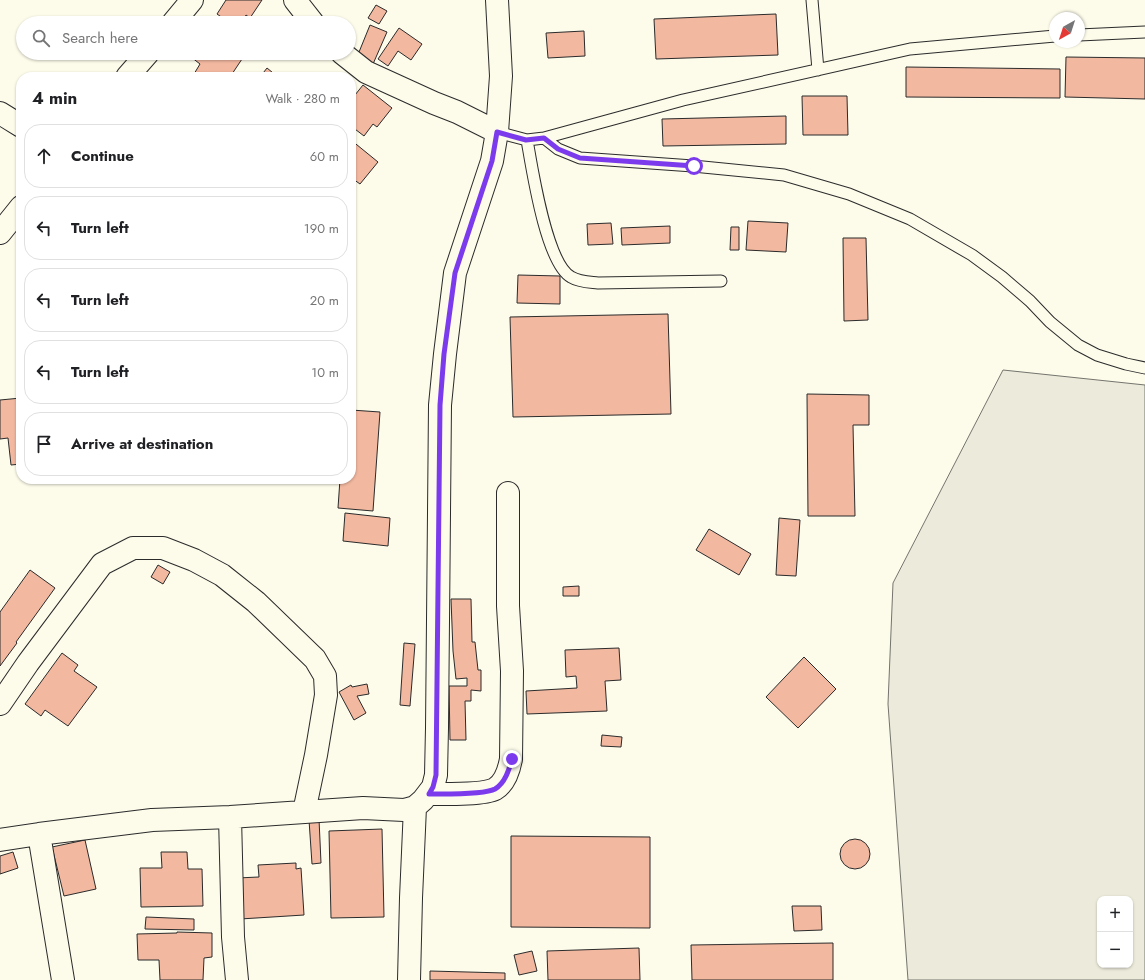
<!DOCTYPE html>
<meta charset="utf-8">
<style>
body{margin:0;font-family:Jost,sans-serif;background:#f2f2f2;color:#202124}
.controls{position:absolute;right:12px;bottom:12px;display:grid;overflow:hidden;border-radius:8px;box-shadow:0 1px 3px #0004}
.controls button{width:36px;height:36px;display:grid;place-items:center;padding:0;border:0;border-bottom:1px solid #e0e0e0;background:#fff;color:#202124;font:20px sans-serif}
.compass{position:absolute;left:1049px;top:12px;width:36px;height:36px;border-radius:50%;background:#fff;box-shadow:0 1px 3px #0004;rotate:219deg}
.stop{position:absolute;width:12px;height:12px;margin:-9px;border:3px solid #7c3aed;border-radius:50%;background:#fff}
.stop.end{background:#7c3aed;border-color:#fff;box-shadow:0 1px 4px #0008}
.list{margin:0;padding:0;list-style:none}
h2{display:flex;justify-content:space-between;align-items:center;height:52px;margin:0;padding:0 16px;font-size:17px}
h2 small{font-size:13px;font-weight:400;color:#757577}
.list li{display:grid;grid-template-columns:26px 1fr auto;gap:12px;align-items:center;box-sizing:border-box;height:64px;margin:0 8px 8px;padding:0 8px;border:1px solid #e0e0e0;border-radius:16px}
.list b{display:block;font-size:15px;white-space:nowrap}
.list em{font-size:13px;font-style:normal;color:#757577}
.icon{flex:none;width:22px;height:22px;fill:none;stroke:currentColor;stroke-width:2;stroke-linecap:round;stroke-linejoin:round}
.map{position:relative;flex:none;width:1145px;height:980px;overflow:hidden}
.search{position:absolute;background:#fff;box-shadow:0 1px 3px #0004;left:16px;top:16px;width:340px;height:44px;display:flex;align-items:center;gap:10px;box-sizing:border-box;padding:0 14px;border-radius:22px;color:#757577;font-size:15px}
.panel{position:absolute;background:#fff;box-shadow:0 1px 3px #0004;left:16px;top:72px;width:340px;height:412px;border-radius:16px}
.map>svg:first-child{display:block}
.green{fill:#ecebdb;stroke:#74746e;fill-rule:evenodd}
.building{fill:#f2b8a0;stroke:#2b2b2b}
.lines{fill:none;stroke-linecap:round;stroke-linejoin:round}
.service-casing{stroke:#2b2b2b;stroke-width:13}
.minor-casing{stroke:#2b2b2b;stroke-width:24}
.service{stroke:#fdfbea;stroke-width:11}
.minor{stroke:#fdfbea;stroke-width:22}
.route{stroke:#7c3aed;stroke-width:5}
</style>
<div class="map">
<svg width="1145" height="980" viewBox="0 0 1145 980">
<rect width="100%" height="100%" fill="#fdfbea"/>
<path class="green" d="M1003,370L1145,385V980H908L888,704L893,583ZM1100,899H1130V965H1100Z"/>
<path class="building" d="M226,0H262L250,18L246,15L241,23H238L234,21L233,23H230L217,14Z
M376,5L387,11L379,24L368,18Z
M776,14L778,55L656,59L654,19Z
M370,25L387,32L373,64L357,57Z
M399,28L422,44L411,60L398,51L388,66L378,59Z
M584,31L585,56L548,58L546,33Z
M194,53H246L230,77H198L194,74L200,64L191,57Z
M1066,57L1145,58V99L1065,97Z
M906,67L1060,69V98L906,97Z
M267,68L278,77H260Z
M363,85L392,108L377,127L373,124L364,136L351,126V122L352,121L351,120V100Z
M802,96H847L848,135H803Z
M786,116V144L663,146L662,119Z
M351,140L378,162L360,184L353,179L351,182Z
M748,221L788,223L786,252L746,250Z
M611,223L613,244L588,245L587,224Z
M670,226V243L622,245L621,228Z
M731,227H739V250H730Z
M843,238H866L868,320L844,321Z
M518,275L560,276V304L517,303Z
M668,314L671,414L513,417L510,317Z
M807,394L869,395V425H853L855,516H808Z
M21,398V464L11,465L8,438L0,439V400Z
M351,410L380,412L373,511L338,508L340,479H351Z
M345,513L390,518L388,546L343,541Z
M779,518L800,520L796,576L776,575Z
M709,529L751,554L739,575L696,550Z
M158,565L170,572L163,584L151,577Z
M30,570L55,588L16,642L17,643L0,666V612Z
M579,586V596H563V587Z
M451,599H471L472,642H475L478,670H481V691L471,690V701H465L466,740H450L449,686H467V678L456,679L453,651Z
M404,643L415,644L410,706L400,705Z
M619,648L621,680L605,681L607,711L527,714L526,691L577,688L576,676L566,677L565,650Z
M62,653L78,665L74,671L97,687L68,726L45,710L41,716L25,704Z
M804,657L836,689L798,728L766,697Z
M367,684L369,694L357,696L366,713L354,720L339,692L351,685L352,687Z
M602,735L622,737L621,747L601,746Z
M319,819L321,863L312,864L309,820Z
M382,829L384,917L331,918L329,831Z
M511,836L650,837V928L511,927Z
M840 854a15 15 0 1 1 30 0a15 15 0 1 1-30 0Z
M85,840L96,889L64,896L52,847Z
M13,852L18,868L0,874V856Z
M161,852H187L188,869H202L203,906L141,907L140,868H162Z
M296,863V869L301,868L304,915L240,919L237,878L259,877L258,865Z
M792,906H821L822,930L794,931Z
M146,917L194,919V930L145,929Z
M177,932L212,933V957L204,958L203,980H160L159,960H138L137,934L177,933Z
M833,943V980H692L691,945Z
M639,948L640,980H548L547,951Z
M532,951L537,971L519,975L514,955Z
M430,971L505,973V980H430Z"/>
<g class="lines">
<defs>
<path id="service" d="M812,0L818,70
M1079,35L1145,32
M497,132L527,140L544,138L683,100L910,49L1055,36
M544,138L558,149L580,158L693,166L784,175L849,194L910,219L972,255L1002,277L1030,301L1050,322L1078,345L1097,355L1126,364L1145,368
M527,140C532,168 546,263 571,277C579,282 589,282 598,283L721,281"/>
<path id="minor" d="M295,0L313,23
M173,23L192,0
M342,53L366,72L434,103L457,112L497,132
M127,77L148,53
M0,113L21,126
M0,233L21,207
M0,704L28,663L102,564L133,548H163L194,560L222,575L256,602L315,659L325,676L326,695L316,755L304,812
M429,794C443,794 484,795 495,789C505,783 509,770 511,759L512,671L508,606V493
M230,817L233,937L237,980
M39,834L63,980
M0,840L39,834L152,820L230,817L363,808L404,810L415,807L423,800L433,787L436,775L437,728L440,405L445,354L455,273L492,161L497,132L501,76L497,0
M409,980L411,898L415,807"/>
</defs>
<use href="#service" class="service-casing"/>
<use href="#minor" class="minor-casing"/>
<use href="#service" class="service"/>
<use href="#minor" class="minor"/>
</g>
<g class="lines">
<path class="route" d="M512,759C509,770 505,783 495,789C484,795 443,794 429,794L433,787L436,775L440,405L444,354L455,273L492,161L497,132L526,140L544,138L558,149L580,158L694,166"/>
</g>
</svg>
<div class="controls">
<button>+</button>
<button>−</button>
</div>
<svg class="compass" viewBox="-18 -18 36 36"><path d="M0-13l5 13h-10z" fill="#e53935"/><path d="M0 13l5-13h-10z" fill="#757577"/></svg>
<div class="stop" style="left:694px;top:166px"></div>
<div class="stop end" style="left:512px;top:759px"></div>
<div class="search"><svg class="icon" aria-label="search" viewBox="0 0 24 24"><circle cx="10" cy="10" r="6"/><path d="M15 15l6 6"/></svg>Search here</div>
<section class="panel">
<h2>4 min<small>Walk · 280 m</small></h2>
<ul class="list">
<li><svg class="icon" aria-label="ahead" viewBox="0 0 24 24"><path d="M12 20V5M6 11l6-6 6 6"/></svg><div><b>Continue</b></div><em>60 m</em></li>
<li><svg class="icon" aria-label="left" viewBox="0 0 24 24"><path d="M17 20v-9H6M10 6l-5 5 5 5"/></svg><div><b>Turn left</b></div><em>190 m</em></li>
<li><svg class="icon" aria-label="left" viewBox="0 0 24 24"><path d="M17 20v-9H6M10 6l-5 5 5 5"/></svg><div><b>Turn left</b></div><em>20 m</em></li>
<li><svg class="icon" aria-label="left" viewBox="0 0 24 24"><path d="M17 20v-9H6M10 6l-5 5 5 5"/></svg><div><b>Turn left</b></div><em>10 m</em></li>
<li><svg class="icon" aria-label="arrive" viewBox="0 0 24 24"><path d="M6 21V4h12l-3 4 3 4H6"/></svg><div><b>Arrive at destination</b></div></li>
</ul>
</section>
</div>
